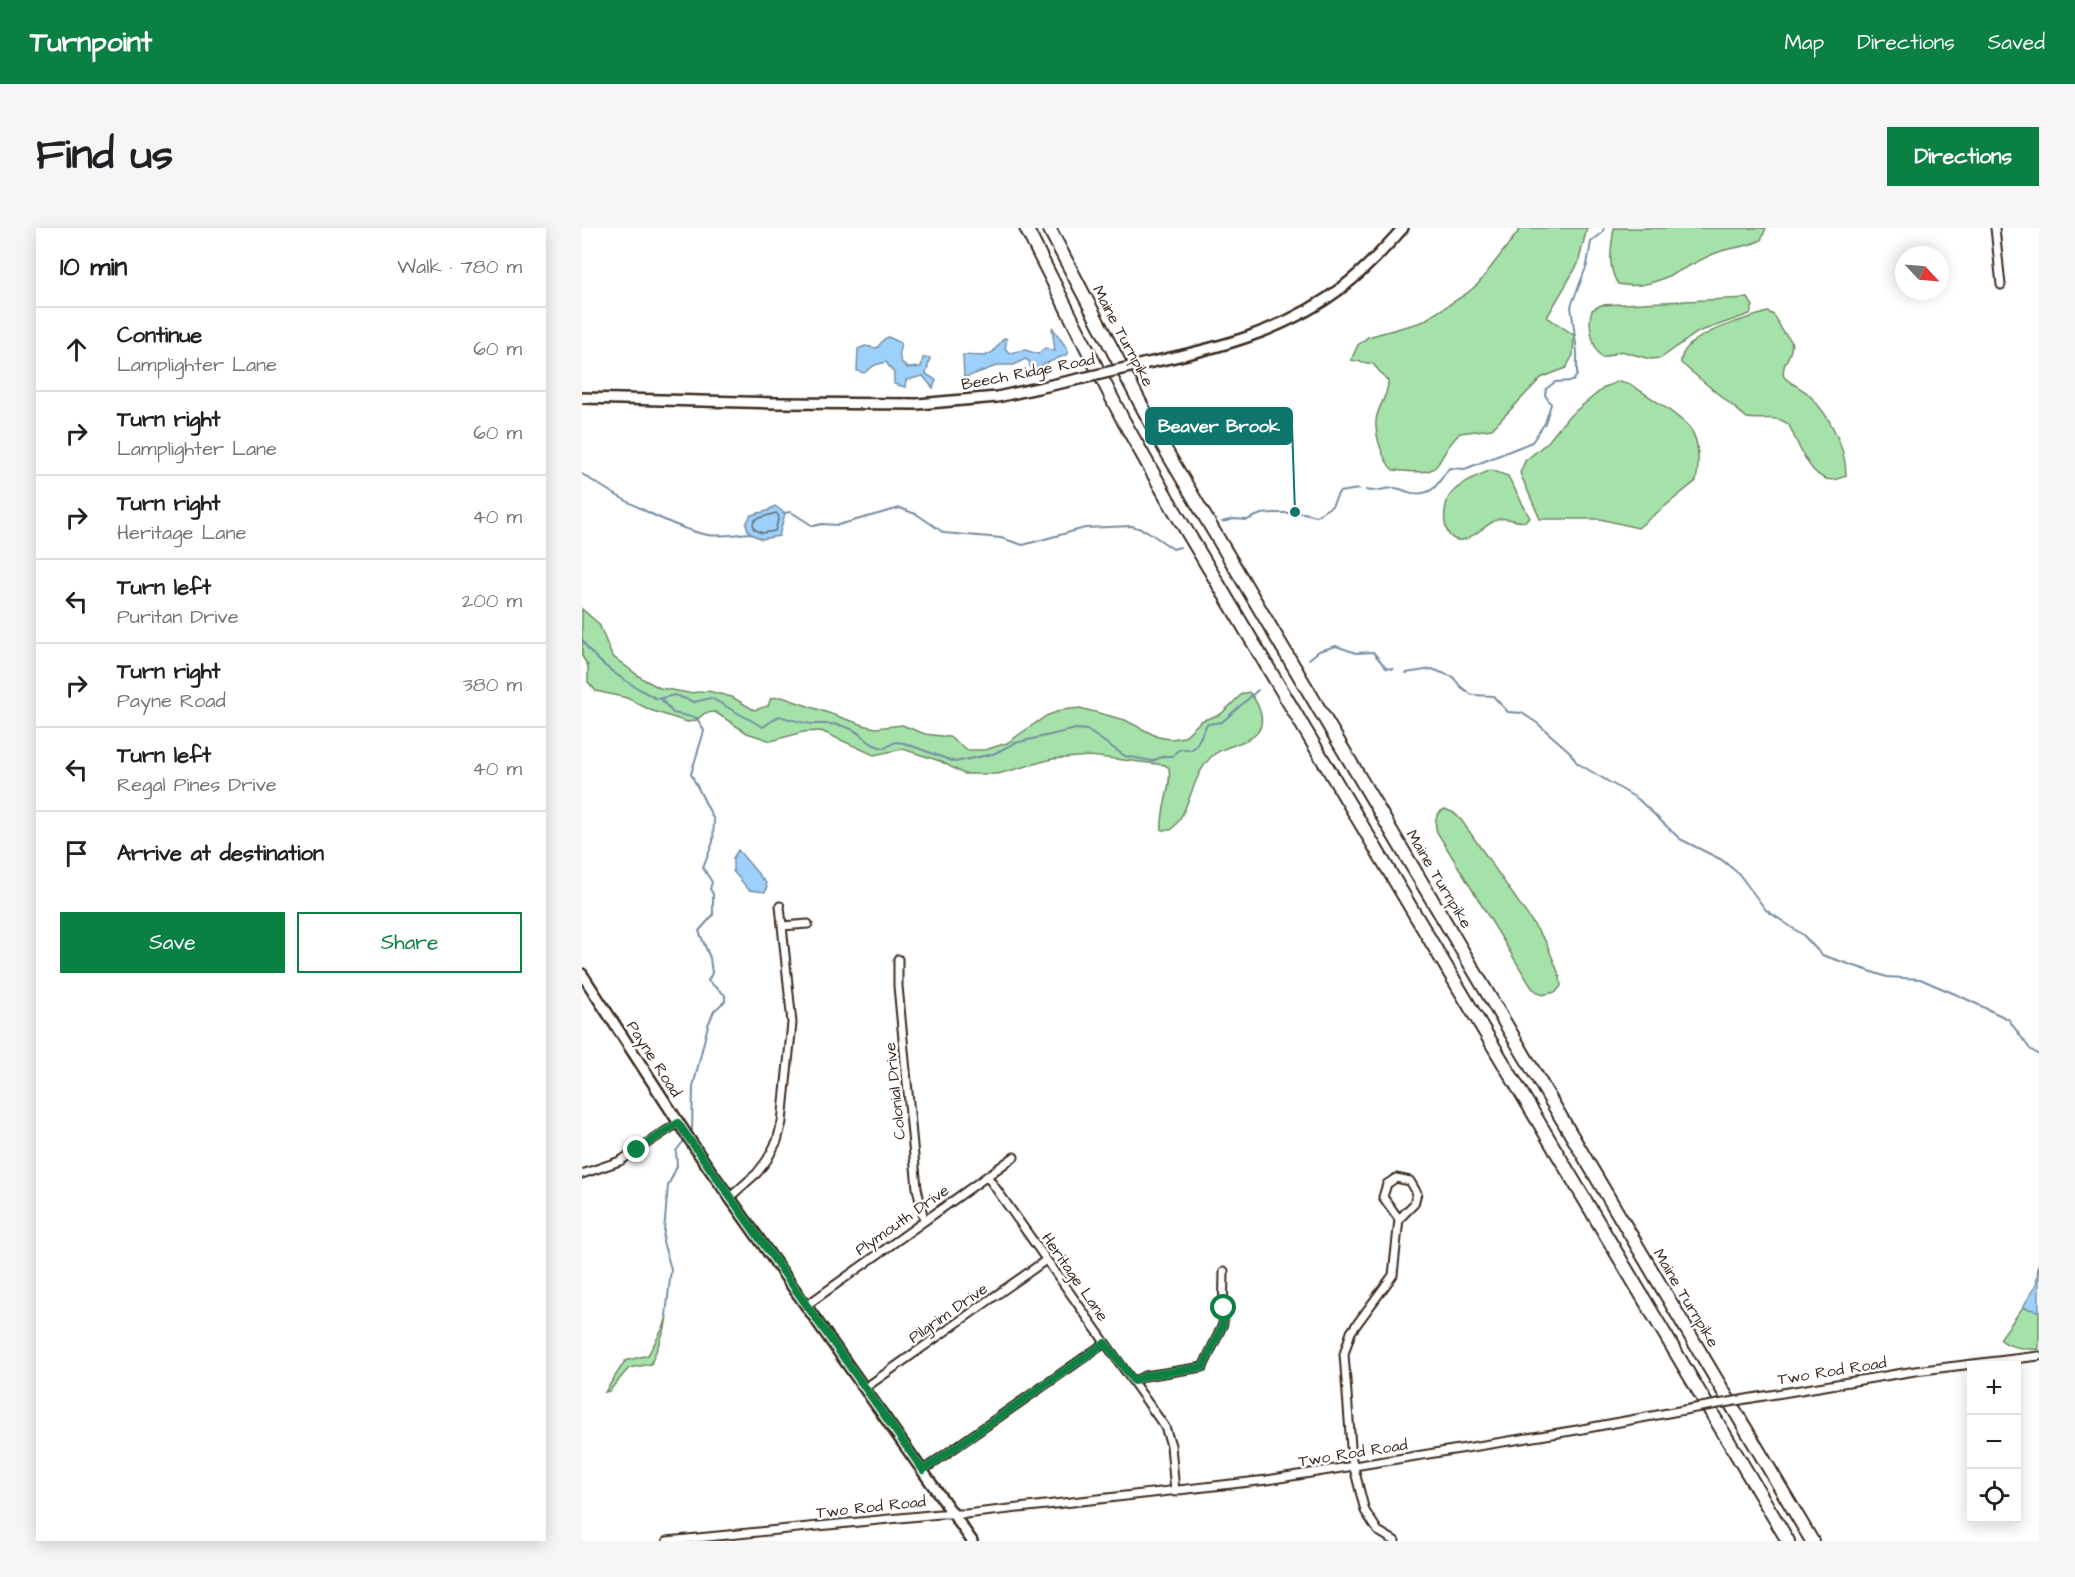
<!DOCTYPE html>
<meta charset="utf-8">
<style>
:root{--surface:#fff;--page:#f6f6f6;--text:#202124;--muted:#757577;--line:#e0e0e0;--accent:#0b8043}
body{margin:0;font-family:"Architects Daughter",sans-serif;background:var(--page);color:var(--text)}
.controls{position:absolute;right:18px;bottom:18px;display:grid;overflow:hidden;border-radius:0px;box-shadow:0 3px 15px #0003}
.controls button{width:54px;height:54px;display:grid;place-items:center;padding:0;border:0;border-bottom:2px solid var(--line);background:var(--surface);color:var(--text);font:30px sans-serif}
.compass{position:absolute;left:1313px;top:18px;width:54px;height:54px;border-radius:50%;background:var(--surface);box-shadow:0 3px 15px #0003;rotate:116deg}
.stop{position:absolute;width:18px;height:18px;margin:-14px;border:4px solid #0b8043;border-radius:50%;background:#fff}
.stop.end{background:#0b8043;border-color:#fff;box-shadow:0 2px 6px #0008}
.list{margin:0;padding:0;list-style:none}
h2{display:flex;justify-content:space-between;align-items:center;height:78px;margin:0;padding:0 24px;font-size:26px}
h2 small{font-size:20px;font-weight:400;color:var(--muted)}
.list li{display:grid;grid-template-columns:39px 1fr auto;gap:18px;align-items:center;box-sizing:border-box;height:84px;padding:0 24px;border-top:2px solid var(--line)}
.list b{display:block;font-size:22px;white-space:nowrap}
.list p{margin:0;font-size:20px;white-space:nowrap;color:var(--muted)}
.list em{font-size:20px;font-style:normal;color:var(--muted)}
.actions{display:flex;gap:12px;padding:18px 24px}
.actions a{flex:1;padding:14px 0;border:2px solid var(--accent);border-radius:0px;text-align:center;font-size:21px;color:var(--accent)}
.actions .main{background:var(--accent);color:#fff}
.icon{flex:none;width:33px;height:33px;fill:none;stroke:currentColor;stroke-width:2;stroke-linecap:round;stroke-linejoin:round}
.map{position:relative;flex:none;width:1457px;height:1313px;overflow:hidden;border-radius:0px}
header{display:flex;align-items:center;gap:36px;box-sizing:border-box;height:84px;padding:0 30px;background:var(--accent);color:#fff}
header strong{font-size:28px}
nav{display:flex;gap:33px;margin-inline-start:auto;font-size:21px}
.intro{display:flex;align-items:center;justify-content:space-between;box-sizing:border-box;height:144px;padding:0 36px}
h1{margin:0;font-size:42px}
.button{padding:15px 27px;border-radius:0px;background:var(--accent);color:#fff;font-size:21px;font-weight:700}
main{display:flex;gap:36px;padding:0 36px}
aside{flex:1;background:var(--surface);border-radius:0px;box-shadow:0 3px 15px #0003}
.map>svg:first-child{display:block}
.green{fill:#a4e2aa;stroke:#708664;stroke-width:1.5}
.water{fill:#9dd1fb;stroke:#768ea3;stroke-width:1.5}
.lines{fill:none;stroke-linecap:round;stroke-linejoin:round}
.shore{stroke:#626d76;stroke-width:1.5}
.stream{stroke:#768ea3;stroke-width:2}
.street-casing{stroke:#3b2a1e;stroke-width:11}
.secondary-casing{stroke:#3b2a1e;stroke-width:14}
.highway-casing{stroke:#3b2a1e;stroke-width:16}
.street{stroke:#fff;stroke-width:7}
.secondary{stroke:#fff;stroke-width:9}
.highway{stroke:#fff;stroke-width:12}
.street-bridge-casing{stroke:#3b2a1e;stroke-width:11;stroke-linecap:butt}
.secondary-bridge-casing{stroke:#3b2a1e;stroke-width:14;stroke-linecap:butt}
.street-bridge{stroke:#fff;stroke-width:7}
.secondary-bridge{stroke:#fff;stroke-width:9}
.route{stroke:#0b8043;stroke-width:8}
.labels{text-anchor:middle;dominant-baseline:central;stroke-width:5;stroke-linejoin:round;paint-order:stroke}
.street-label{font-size:16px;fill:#3b2a1e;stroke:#fff}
.leader{fill:none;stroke:#0f766e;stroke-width:2}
.callout-dot{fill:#0f766e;stroke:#fff;stroke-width:2}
.callout{fill:#0f766e;stroke:#0f766e;stroke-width:2}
.callout-label{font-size:18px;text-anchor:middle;font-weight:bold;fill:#fff}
</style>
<header>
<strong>Turnpoint</strong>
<nav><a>Map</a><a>Directions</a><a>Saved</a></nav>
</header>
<div class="intro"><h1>Find us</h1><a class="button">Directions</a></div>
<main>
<aside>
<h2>10 min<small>Walk · 780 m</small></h2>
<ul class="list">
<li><svg class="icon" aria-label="ahead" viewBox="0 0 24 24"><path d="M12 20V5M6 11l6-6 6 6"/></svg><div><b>Continue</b><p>Lamplighter Lane</p></div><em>60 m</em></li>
<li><svg class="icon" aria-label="right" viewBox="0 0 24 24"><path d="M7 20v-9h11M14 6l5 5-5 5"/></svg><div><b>Turn right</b><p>Lamplighter Lane</p></div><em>60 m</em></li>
<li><svg class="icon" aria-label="right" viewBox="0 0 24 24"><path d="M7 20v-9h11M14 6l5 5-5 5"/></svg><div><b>Turn right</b><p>Heritage Lane</p></div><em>40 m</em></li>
<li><svg class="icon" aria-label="left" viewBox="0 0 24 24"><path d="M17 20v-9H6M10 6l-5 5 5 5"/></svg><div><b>Turn left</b><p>Puritan Drive</p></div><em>200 m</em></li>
<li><svg class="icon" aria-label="right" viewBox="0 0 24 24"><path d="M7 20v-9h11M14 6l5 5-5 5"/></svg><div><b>Turn right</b><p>Payne Road</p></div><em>380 m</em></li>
<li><svg class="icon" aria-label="left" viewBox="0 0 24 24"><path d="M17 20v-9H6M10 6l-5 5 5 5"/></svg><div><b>Turn left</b><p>Regal Pines Drive</p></div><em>40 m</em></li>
<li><svg class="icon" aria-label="arrive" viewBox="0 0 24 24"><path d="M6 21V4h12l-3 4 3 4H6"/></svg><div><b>Arrive at destination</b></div></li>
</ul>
<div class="actions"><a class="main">Save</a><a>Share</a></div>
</aside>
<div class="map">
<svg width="1457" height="1313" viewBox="0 0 1457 1313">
<rect width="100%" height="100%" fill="#fff"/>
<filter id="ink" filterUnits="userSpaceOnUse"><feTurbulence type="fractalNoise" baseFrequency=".0167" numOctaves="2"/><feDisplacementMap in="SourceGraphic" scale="12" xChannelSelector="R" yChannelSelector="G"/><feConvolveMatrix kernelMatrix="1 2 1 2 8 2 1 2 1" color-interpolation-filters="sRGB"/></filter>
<g filter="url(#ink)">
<!-- green -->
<path class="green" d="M 939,0 L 1005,0 L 996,36 L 965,89 L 992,107 L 991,127 L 984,140 L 959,150 L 910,201 L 878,205 C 846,237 869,249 811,242 C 801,233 793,207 794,193 C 795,178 807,168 806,153 L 791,136 L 769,132 L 776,117 L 786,109 L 840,94 L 884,66 L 896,56 Z
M 1032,0 L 1184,0 L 1179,12 C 1165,20 1148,19 1134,25 C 1103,37 1072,64 1036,56 C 1025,40 1029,19 1032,0 Z
M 1166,70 L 1171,78 L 1168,86 L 1116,104 L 1079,130 L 1068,131 L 1039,123 L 1020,130 C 1011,120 1005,96 1010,82 L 1019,77 Z
M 1186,84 C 1196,88 1195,94 1200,102 C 1202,106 1207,109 1209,113 C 1213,125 1198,135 1202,149 C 1209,156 1218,159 1226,166 C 1246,185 1264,218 1264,247 C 1233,267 1217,218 1207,197 C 1194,186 1180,193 1165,190 L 1099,135 C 1097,107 1164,91 1186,84 Z
M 1037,153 L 1048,156 C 1063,166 1101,189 1109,202 C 1118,214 1117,240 1114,253 L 1056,300 L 1018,291 L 958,291 L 938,245 L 943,233 L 966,214 L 985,190 L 1023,159 Z
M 909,242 L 926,248 L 948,290 C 939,299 928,288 917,291 C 904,295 893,310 880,312 C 858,315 860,276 869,266 C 879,254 895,248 909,242 Z
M 0,381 L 17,396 L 30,428 L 61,451 L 78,460 L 107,465 L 126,463 L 150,469 L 172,482 L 186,478 L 189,470 L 200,469 L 284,498 L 294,500 L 320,497 L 343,506 L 367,509 L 386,522 L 403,522 L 425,515 L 464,488 L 480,482 L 498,480 L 543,492 L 576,509 L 589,511 L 602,509 L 619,493 L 639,486 L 660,466 L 667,464 C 675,473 684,490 677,502 C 668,517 641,516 629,529 C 609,549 609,582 589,602 L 580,602 C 578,580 590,562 587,540 L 583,537 L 508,528 L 470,531 L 416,546 L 382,546 L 358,533 L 321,521 L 292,527 L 239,503 L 221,504 L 189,513 L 165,505 L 133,484 L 123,485 L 113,493 L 105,494 L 68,482 L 45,470 L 14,463 L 6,454 L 6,438 L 0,428 Z
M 863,581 L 872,585 L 880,593 L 964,714 L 978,749 L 979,758 L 974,764 L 960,767 L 950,760 L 855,604 C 852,595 853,585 863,581 Z
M 1441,1079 L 1457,1083 L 1457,1121 C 1446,1122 1425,1119 1418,1111 Z
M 85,1088 L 83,1100 L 69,1136 L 47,1140 L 27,1163 L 23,1164 L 43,1133 L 66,1127 L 82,1098 Z"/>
<!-- water -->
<path class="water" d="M 470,99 L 486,122 L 486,126 L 451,141 L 448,139 L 447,133 L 443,131 L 432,137 L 417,137 L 382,150 L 381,127 L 403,128 L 411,124 L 422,110 L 425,111 L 423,120 L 427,125 L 443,122 L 456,126 L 463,120 L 473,123 Z
M 306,109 L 319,115 C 317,124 315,134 326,140 L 339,139 L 341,130 L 348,130 L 344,146 L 354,152 L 351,160 L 341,148 L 324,152 L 323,159 L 312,156 L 312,145 L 304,134 L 293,137 L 282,145 L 275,143 L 276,121 L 283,118 L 295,120 L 302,111 Z
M 193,278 L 203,285 L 197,308 L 179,311 L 167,305 L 164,296 L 169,287 L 185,283 Z
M 156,622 L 184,655 L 185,661 L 183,664 L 167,662 L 151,643 L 151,630 Z
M 1457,1033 L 1457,1083 L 1455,1083 L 1441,1079 L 1454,1057 Z"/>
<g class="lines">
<!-- shore -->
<path class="shore" d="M 194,285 L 197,288 L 193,303 L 180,305 L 172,301 L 171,295 L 174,291 Z"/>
<!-- stream -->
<path class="stream" d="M 0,246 C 32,267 89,300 126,307 C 137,309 156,306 168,305
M 784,262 C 793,265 802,260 812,260 C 819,260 824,264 830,265 C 853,268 856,254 867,240 L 883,241 L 950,214 L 963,195 L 969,176 L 963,167 L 964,161 L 973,154 L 991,153 L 995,147 L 995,124 L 989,78 L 1005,37 L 1009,14 L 1020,5 L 1022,0
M 201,285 L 209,284 L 231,298 L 240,296 L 256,297 L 318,280 L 336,287 L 362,305 L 419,310 L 441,317 L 503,300 L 550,298 L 565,303 L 591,321 L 598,319
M 640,294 L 652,291 L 665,292 L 679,286 L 692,285 L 722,285 L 734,288 L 750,278 L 757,264 L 777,261
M 0,411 C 12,436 51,458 75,471 L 93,467 L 112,474 L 129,470 L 181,499 L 197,488 C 207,491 220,495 230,496 C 242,496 255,495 267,500 C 281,505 287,519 303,520 L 313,514 L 322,515 L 373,534 L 411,526 L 433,515 L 494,501 L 505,502 L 543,528 L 570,533 L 582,528 L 591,528 C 596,520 600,520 609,522 L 614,518 L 625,496 L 640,494 L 676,462
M 727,431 L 737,423 L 754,418 L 774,425 L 791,424 L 804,440 L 811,441
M 824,445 L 850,441 L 871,449 L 879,459 L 890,467 L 911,468 L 926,484 L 940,485 L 955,495 L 987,523 L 995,535 L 1056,571 L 1098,611 L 1140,632 L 1157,646 L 1184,682 L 1221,707 L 1240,727 L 1305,749 L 1338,751 L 1380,769 L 1426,791 L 1448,821 L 1457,827
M 79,471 L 91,485 L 115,490 L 122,503 L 109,546 L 132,592 L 131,614 L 121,640 L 130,654 L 128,661 L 131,666 L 131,687 L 117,703 L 128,730 L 130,745 L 126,753 L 143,767 L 143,773 L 132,783 L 126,797 L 111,859 L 110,903
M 84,1088 L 89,1041 L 81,1014 L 86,958 L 95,938 L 94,923 L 100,915"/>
<defs>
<path id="street" d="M 1413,0 L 1419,57
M 200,698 L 226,696
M 316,731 L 316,758 L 335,960 L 342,992
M 0,946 L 38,933 L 96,895
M 405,948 L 583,1199 L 589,1217 L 593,1264
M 814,950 L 828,953 L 835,965 L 832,976 L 817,991 L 801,969 L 805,956 Z
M 147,970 L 175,945 L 185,932 L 195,913 L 200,894 L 210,795 L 198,678
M 225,1077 L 432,929
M 552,1153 L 563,1148 L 621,1139 L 641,1096 L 642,1043
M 283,1160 L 464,1032
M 1170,1170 L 1333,1143 L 1457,1128
M 341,1242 L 523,1115
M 85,1313 L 358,1286 L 384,1286 L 685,1252 L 995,1202 L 1102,1182
M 813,1313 L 796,1303 L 783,1283 L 770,1232 L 762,1126 L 769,1104 L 811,1047 L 817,991"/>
<path id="secondary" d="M 561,136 C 633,121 703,104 762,58 C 784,41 802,21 821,0
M 0,170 L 196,175 L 336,176 L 415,169 L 497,151
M 0,746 L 119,929 L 390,1313"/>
<path id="highway" d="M 444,0 L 541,192 L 585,270 L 1206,1313
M 467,0 L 577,211 L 1230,1313"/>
</defs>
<!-- street casing -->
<use href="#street" class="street-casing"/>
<!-- secondary casing -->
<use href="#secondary" class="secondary-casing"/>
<!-- highway casing -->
<use href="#highway" class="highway-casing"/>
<!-- street -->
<use href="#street" class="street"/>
<!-- secondary -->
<use href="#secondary" class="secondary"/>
<!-- highway -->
<use href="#highway" class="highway"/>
<defs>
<path id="street-bridge" d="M 1102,1182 L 1170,1170"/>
<path id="secondary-bridge" d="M 497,151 L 561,136"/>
</defs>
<!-- street-bridge casing -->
<use href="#street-bridge" class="street-bridge-casing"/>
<!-- secondary-bridge casing -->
<use href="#secondary-bridge" class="secondary-bridge-casing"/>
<!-- street-bridge -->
<use href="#street-bridge" class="street-bridge"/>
<!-- secondary-bridge -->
<use href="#secondary-bridge" class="secondary-bridge"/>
</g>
</g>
<g class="lines" filter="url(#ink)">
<!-- route -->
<path class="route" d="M 55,922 L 96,895 L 341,1242 L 523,1115 L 552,1153 L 563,1148 L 621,1139 L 641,1096 L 642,1080"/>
</g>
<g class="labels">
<!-- street labels -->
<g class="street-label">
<text transform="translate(541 108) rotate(62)">Maine Turnpike</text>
<text transform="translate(446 144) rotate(-11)">Beech Ridge Road</text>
<text transform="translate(857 651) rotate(59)">Maine Turnpike</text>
<text transform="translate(72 831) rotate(57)">Payne Road</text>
<text transform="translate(313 863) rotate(-96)">Colonial Drive</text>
<text transform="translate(320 992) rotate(-35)">Plymouth Drive</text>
<text transform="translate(493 1049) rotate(55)">Heritage Lane</text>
<text transform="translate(1104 1070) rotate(59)">Maine Turnpike</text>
<text transform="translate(366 1085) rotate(-35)">Pilgrim Drive</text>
<text transform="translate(1250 1143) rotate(-9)">Two Rod Road</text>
<text transform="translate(771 1225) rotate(-9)">Two Rod Road</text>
<text transform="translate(289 1279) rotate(-6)">Two Rod Road</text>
</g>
</g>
<!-- callouts -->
<path class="leader" d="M713 284L710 198"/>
<circle class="callout-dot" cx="713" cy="284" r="6"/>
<rect class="callout" x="564" y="180" width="146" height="36" rx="6"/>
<g class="callout-label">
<text x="637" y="204">Beaver Brook</text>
</g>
</svg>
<div class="controls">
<button>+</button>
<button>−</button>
<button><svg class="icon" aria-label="locate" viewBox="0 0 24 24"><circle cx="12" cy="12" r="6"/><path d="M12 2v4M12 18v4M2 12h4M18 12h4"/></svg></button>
</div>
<svg class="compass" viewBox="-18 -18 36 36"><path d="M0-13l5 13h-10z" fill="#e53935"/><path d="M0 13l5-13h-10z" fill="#757577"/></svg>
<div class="stop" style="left:642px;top:1080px"></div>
<div class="stop end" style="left:55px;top:922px"></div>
</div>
</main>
